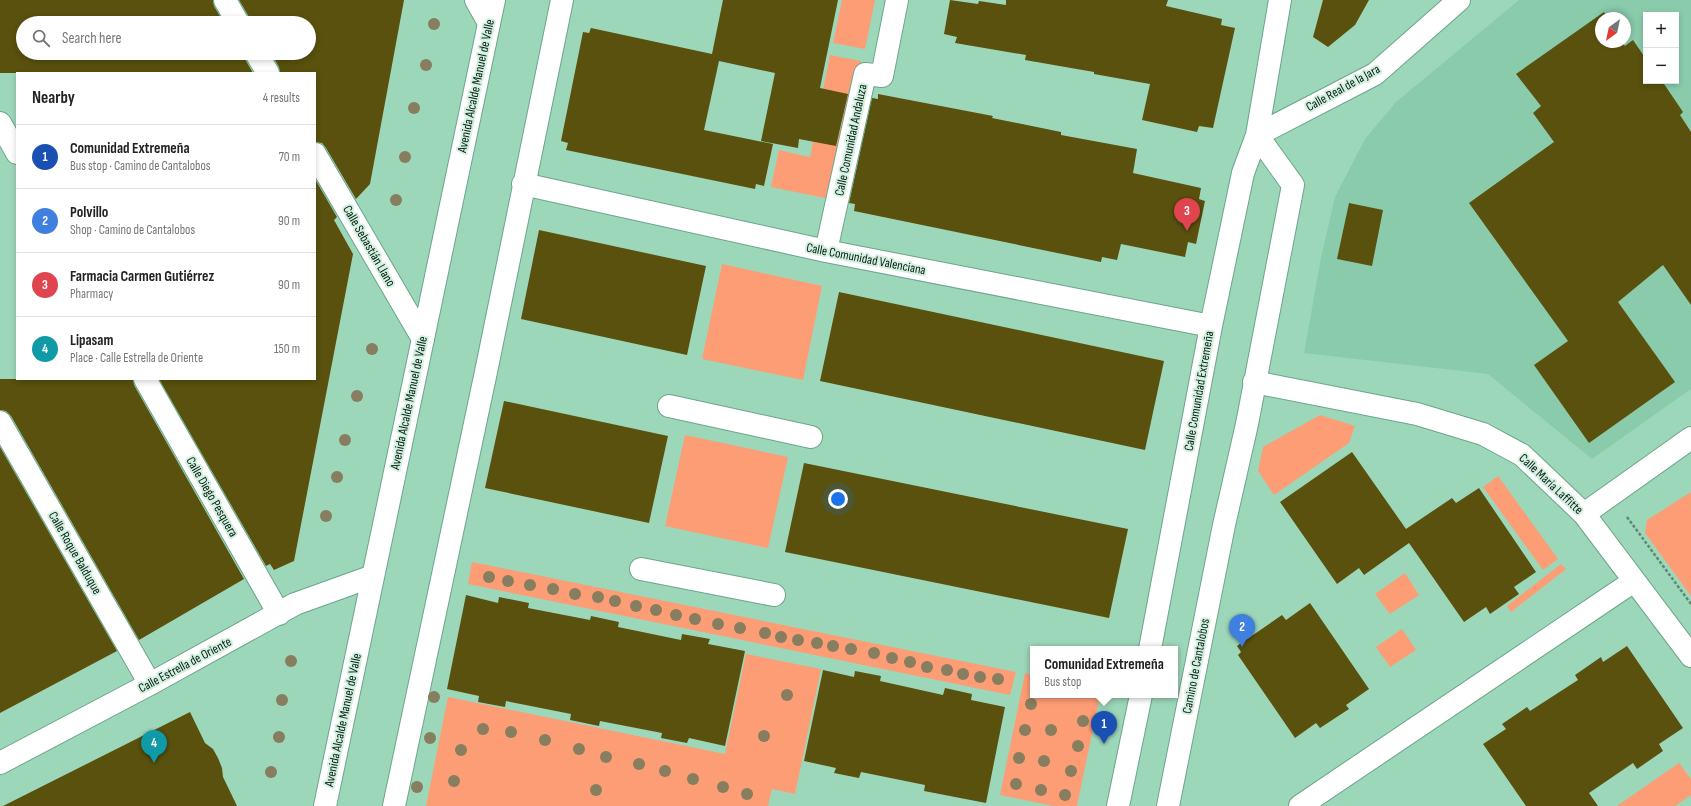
<!DOCTYPE html>
<meta charset="utf-8">
<style>
:root{--surface:#fff;--page:#f6f6f6;--text:#222;--muted:#767676;--line:#e0e0e0;--accent:#ea580c}
body{margin:0;font-family:"Sofia Sans Condensed",sans-serif;background:var(--page);color:var(--text)}
.controls{position:absolute;right:12px;top:12px;display:grid;overflow:hidden;border-radius:0px;box-shadow:0 2px 6px #0003}
.controls button{width:36px;height:36px;display:grid;place-items:center;padding:0;border:0;border-bottom:1px solid var(--line);background:var(--surface);color:var(--text);font:20px sans-serif}
.compass{position:absolute;left:1595px;top:12px;width:36px;height:36px;border-radius:50%;background:var(--surface);box-shadow:0 2px 6px #0003;rotate:213deg}
.you{position:absolute;left:838px;top:499px;width:14px;height:14px;margin:-10px;border:3px solid #fff;border-radius:50%;background:#1a73e8;box-shadow:0 0 0 6px #1a73e833}
.badge{display:grid;place-items:center;width:26px;height:26px;border-radius:50%;background:var(--accent);color:#fff;font-size:13px;font-weight:700}
.pin{position:absolute;translate:-50% -33px;filter:drop-shadow(0 1px 2px #0008)}
.pin::after{content:'';position:absolute;top:21px;width:14px;height:12px;background:inherit;clip-path:polygon(0 0,100% 0,50% 100%)}
.popup{position:absolute;left:1030px;top:646px;width:148px;height:52px;box-sizing:border-box;display:grid;place-content:center;border-radius:0px;background:var(--surface);filter:drop-shadow(0 1px 3px #0005);font-size:13px;white-space:nowrap;color:var(--muted)}
.popup b{font-size:15px;color:var(--text)}
.popup::after{content:'';position:absolute;left:50%;top:100%;margin-left:-8px;border:8px solid transparent;border-top-color:var(--surface)}
.list{margin:0;padding:0;list-style:none}
h2{display:flex;justify-content:space-between;align-items:center;height:52px;margin:0;padding:0 16px;font-size:17px}
h2 small{font-size:13px;font-weight:400;color:var(--muted)}
.list li{display:grid;grid-template-columns:26px 1fr auto;gap:12px;align-items:center;box-sizing:border-box;height:64px;padding:0 16px;border-top:1px solid var(--line)}
.list b{display:block;font-size:15px;white-space:nowrap}
.list p{margin:0;font-size:13px;white-space:nowrap;color:var(--muted)}
.list em{font-size:13px;font-style:normal;color:var(--muted)}
.icon{flex:none;width:22px;height:22px;fill:none;stroke:currentColor;stroke-width:2;stroke-linecap:round;stroke-linejoin:round}
.map{position:relative;flex:none;width:1691px;height:806px;overflow:hidden}
.search{position:absolute;background:var(--surface);box-shadow:0 2px 6px #0003;left:16px;top:16px;width:300px;height:44px;display:flex;align-items:center;gap:10px;box-sizing:border-box;padding:0 14px;border-radius:22px;color:var(--muted);font-size:15px}
.panel{position:absolute;background:var(--surface);box-shadow:0 2px 6px #0003;left:16px;top:72px;width:300px;height:308px;border-radius:0px}
.map>svg:first-child{display:block}
.built{fill:#8acbac;fill-rule:evenodd}
.green{fill:#fd9d75}
.building{fill:#59510d}
.lines{fill:none;stroke-linecap:round;stroke-linejoin:round}
.minor-casing{stroke:#6ca58a;stroke-width:24}
.major-casing{stroke:#6ca58a;stroke-width:24}
.path{stroke:#5d8873;stroke-width:2.5;stroke-dasharray:3 2;stroke-linecap:butt}
.minor{stroke:#fff;stroke-width:22}
.major{stroke:#fff;stroke-width:22}
.tree{fill:#877d5f}
.labels{text-anchor:middle;dominant-baseline:central;stroke-width:4;stroke-linejoin:round;paint-order:stroke}
.street-label{font-size:13px;fill:#071e14;stroke:#d4f0e1}
</style>
<div class="map">
<svg width="1691" height="806" viewBox="0 0 1691 806">
<rect width="100%" height="100%" fill="#9dd7ba"/>
<!-- built -->
<path class="built" d="M 1519,0 L 1691,0 L 1691,389 L 1592,459 L 1488,374 L 1304,353 L 1321,258 L 1335,197 L 1365,139 L 1396,102 ZM 1646,15 L 1676,15 L 1676,81 L 1646,81 ZM 1601,18 L 1625,18 L 1625,42 L 1601,42 Z"/>
<!-- green -->
<path class="green" d="M 842,0 L 875,0 L 865,49 L 833,43 Z
M 830,55 L 861,61 L 850,121 L 818,115 Z
M 817,121 L 849,128 L 835,200 L 771,187 L 779,150 L 810,157 Z
M 722,264 L 822,286 L 803,380 L 702,359 Z
M 1320,415 L 1355,426 L 1349,443 L 1274,495 L 1258,471 L 1263,447 Z
M 685,435 L 788,457 L 768,548 L 665,526 Z
M 1498,476 L 1558,559 L 1543,570 L 1483,487 Z
M 1691,492 L 1691,596 L 1645,533 L 1647,520 Z
M 472,562 L 1016,672 L 1010,695 L 468,584 Z
M 1561,564 L 1566,569 L 1511,612 L 1507,606 Z
M 1405,573 L 1419,595 L 1390,614 L 1375,594 Z
M 1402,629 L 1416,650 L 1390,667 L 1376,647 Z
M 746,654 L 821,669 L 795,794 L 772,789 L 768,806 L 426,806 L 448,697 L 725,754 Z
M 1025,673 L 1033,675 L 1033,695 L 1100,695 L 1077,806 L 1053,806 L 1000,795 Z
M 1679,763 L 1691,779 L 1691,795 L 1675,806 L 1617,806 Z"/>
<!-- building -->
<path class="building" d="M 0,0 L 213,0 L 214,6 L 224,23 L 23,23 L 23,53 L 244,53 L 245,59 L 253,73 L 0,73 Z
M 239,0 L 404,0 L 370,184 L 356,199 L 326,148 L 322,143 L 315,142 L 315,73 L 280,73 L 279,67 L 271,53 L 309,53 L 309,23 L 250,23 L 249,17 Z
M 723,0 L 838,0 L 820,88 L 848,94 L 836,146 L 799,139 L 798,148 L 761,141 L 775,73 L 719,61 L 704,130 L 773,144 L 764,186 L 756,184 L 755,189 L 566,150 L 568,143 L 561,141 L 583,32 L 589,33 L 591,28 L 712,54 Z
M 950,0 L 978,4 L 979,1 L 1006,5 L 1006,0 L 1168,0 L 1166,6 L 1222,19 L 1221,25 L 1235,28 L 1213,128 L 1199,126 L 1197,132 L 1142,120 L 1150,84 L 1094,74 L 1094,72 L 1025,60 L 1026,55 L 955,43 L 957,37 L 944,34 Z
M 1323,0 L 1369,0 L 1355,25 L 1328,47 L 1313,37 Z
M 1604,12 L 1607,18 L 1601,18 L 1601,42 L 1622,42 L 1625,46 L 1633,40 L 1646,59 L 1646,81 L 1662,81 L 1683,112 L 1680,115 L 1691,132 L 1691,305 L 1663,265 L 1618,302 L 1675,382 L 1589,443 L 1534,365 L 1568,341 L 1469,203 L 1554,142 L 1533,113 L 1541,106 L 1516,74 Z
M 878,94 L 993,116 L 992,118 L 1061,132 L 1061,135 L 1137,149 L 1133,173 L 1201,188 L 1199,199 L 1205,201 L 1196,244 L 1188,242 L 1185,257 L 1121,244 L 1117,260 L 1102,257 L 1101,262 L 854,211 L 855,204 L 849,203 L 872,98 L 878,99 Z
M 315,179 L 337,217 L 334,220 L 353,254 L 294,561 L 274,570 L 270,564 L 266,566 L 159,379 L 315,379 Z
M 1349,203 L 1383,210 L 1372,266 L 1337,259 Z
M 539,230 L 706,266 L 687,355 L 521,319 Z
M 839,292 L 1164,361 L 1145,450 L 820,381 Z
M 0,379 L 133,379 L 134,385 L 244,579 L 139,640 L 11,416 L 6,411 L 0,410 Z
M 504,401 L 668,436 L 649,523 L 485,488 Z
M 0,447 L 117,651 L 0,713 Z
M 1352,452 L 1406,529 L 1452,498 L 1456,503 L 1479,488 L 1536,572 L 1514,587 L 1519,594 L 1490,614 L 1486,607 L 1464,622 L 1409,543 L 1364,575 L 1359,568 L 1337,584 L 1280,502 Z
M 804,463 L 1128,529 L 1109,618 L 785,552 Z
M 466,595 L 498,603 L 499,597 L 529,603 L 528,608 L 590,620 L 591,616 L 619,622 L 618,627 L 681,640 L 682,634 L 710,639 L 708,644 L 745,651 L 725,746 L 689,738 L 687,743 L 661,738 L 662,733 L 600,721 L 599,726 L 570,720 L 571,714 L 506,701 L 505,707 L 478,702 L 479,696 L 447,689 Z
M 1310,603 L 1369,689 L 1346,705 L 1349,709 L 1320,728 L 1316,723 L 1295,738 L 1238,655 L 1241,652 L 1237,646 L 1282,615 L 1286,620 Z
M 1627,646 L 1683,728 L 1659,744 L 1663,751 L 1637,769 L 1633,763 L 1589,793 L 1598,806 L 1526,806 L 1483,744 L 1506,729 L 1502,724 L 1527,707 L 1530,711 L 1578,680 L 1575,675 L 1601,657 L 1603,662 Z
M 823,670 L 854,677 L 855,671 L 881,676 L 880,681 L 943,695 L 945,688 L 972,694 L 971,700 L 1005,707 L 986,803 L 924,791 L 925,785 L 861,772 L 859,778 L 834,773 L 836,768 L 804,761 Z
M 190,712 L 205,743 L 213,749 L 218,758 L 222,768 L 223,777 L 237,806 L 3,806 Z"/>
<g class="lines">
<defs>
<path id="minor" d="M 225,0 L 238,23
M 476,0 L 489,23
M 256,53 L 268,73
M 0,123 L 17,153
M 1257,135 L 1375,74 L 1459,0
M 315,154 L 423,339
M 523,184 L 826,251 L 1211,326
M 826,251 L 865,74 L 882,76 L 897,0
M 145,379 L 279,614
M 1254,382 L 1417,414 L 1483,434 L 1522,455 L 1584,514 L 1691,656
M 669,406 L 811,437
M 0,422 L 150,684
M 1584,514 L 1691,438
M 641,569 L 774,595
M 1150,649 L 1211,326 L 1243,173 L 1257,135 L 1280,0
M 0,763 L 150,684 L 295,604 L 373,576
M 394,806 L 487,367 L 562,0
M 1118,806 L 1141,695
M 1168,806 L 1224,525 L 1247,424 L 1293,185 L 1257,135
M 1300,806 L 1634,581"/>
<path id="major" d="M 325,806 L 494,0"/>
</defs>
<!-- minor casing -->
<use href="#minor" class="minor-casing"/>
<!-- major casing -->
<use href="#major" class="major-casing"/>
<!-- path -->
<path class="path" d="M 1627,517 L 1691,604"/>
<!-- minor -->
<use href="#minor" class="minor"/>
<!-- major -->
<use href="#major" class="major"/>
</g>
<!-- trees -->
<g class="tree">
<circle cx="434" cy="24" r="6"/>
<circle cx="426" cy="65" r="6"/>
<circle cx="414" cy="108" r="6"/>
<circle cx="405" cy="157" r="6"/>
<circle cx="396" cy="200" r="6"/>
<circle cx="372" cy="349" r="6"/>
<circle cx="357" cy="396" r="6"/>
<circle cx="345" cy="440" r="6"/>
<circle cx="337" cy="477" r="6"/>
<circle cx="326" cy="516" r="6"/>
<circle cx="489" cy="577" r="6"/>
<circle cx="508" cy="581" r="6"/>
<circle cx="530" cy="585" r="6"/>
<circle cx="553" cy="589" r="6"/>
<circle cx="575" cy="594" r="6"/>
<circle cx="598" cy="597" r="6"/>
<circle cx="615" cy="601" r="6"/>
<circle cx="636" cy="606" r="6"/>
<circle cx="656" cy="610" r="6"/>
<circle cx="676" cy="615" r="6"/>
<circle cx="695" cy="619" r="6"/>
<circle cx="718" cy="624" r="6"/>
<circle cx="740" cy="628" r="6"/>
<circle cx="765" cy="633" r="6"/>
<circle cx="781" cy="637" r="6"/>
<circle cx="798" cy="640" r="6"/>
<circle cx="817" cy="643" r="6"/>
<circle cx="833" cy="646" r="6"/>
<circle cx="851" cy="649" r="6"/>
<circle cx="874" cy="653" r="6"/>
<circle cx="892" cy="658" r="6"/>
<circle cx="291" cy="661" r="6"/>
<circle cx="910" cy="662" r="6"/>
<circle cx="927" cy="667" r="6"/>
<circle cx="947" cy="670" r="6"/>
<circle cx="963" cy="674" r="6"/>
<circle cx="980" cy="677" r="6"/>
<circle cx="998" cy="679" r="6"/>
<circle cx="787" cy="695" r="6"/>
<circle cx="434" cy="697" r="6"/>
<circle cx="282" cy="700" r="6"/>
<circle cx="1031" cy="704" r="6"/>
<circle cx="1083" cy="721" r="6"/>
<circle cx="483" cy="729" r="6"/>
<circle cx="1025" cy="730" r="6"/>
<circle cx="1051" cy="730" r="6"/>
<circle cx="511" cy="732" r="6"/>
<circle cx="764" cy="736" r="6"/>
<circle cx="279" cy="737" r="6"/>
<circle cx="430" cy="738" r="6"/>
<circle cx="545" cy="740" r="6"/>
<circle cx="1078" cy="746" r="6"/>
<circle cx="579" cy="749" r="6"/>
<circle cx="461" cy="750" r="6"/>
<circle cx="606" cy="757" r="6"/>
<circle cx="1019" cy="758" r="6"/>
<circle cx="1044" cy="761" r="6"/>
<circle cx="639" cy="764" r="6"/>
<circle cx="665" cy="771" r="6"/>
<circle cx="1071" cy="771" r="6"/>
<circle cx="271" cy="772" r="6"/>
<circle cx="693" cy="779" r="6"/>
<circle cx="454" cy="781" r="6"/>
<circle cx="1016" cy="784" r="6"/>
<circle cx="417" cy="787" r="6"/>
<circle cx="723" cy="787" r="6"/>
<circle cx="596" cy="790" r="6"/>
<circle cx="1041" cy="790" r="6"/>
<circle cx="747" cy="794" r="6"/>
<circle cx="1065" cy="795" r="6"/>
</g>
<g class="labels">
<!-- street labels -->
<g class="street-label">
<text transform="translate(476 86) rotate(-78)">Avenida Alcalde Manuel de Valle</text>
<text transform="translate(1343 88) rotate(-29)">Calle Real de la Jara</text>
<text transform="translate(851 140) rotate(-78)">Calle Comunidad Andaluza</text>
<text transform="translate(369 246) rotate(60)">Calle Sebastián Llano</text>
<text transform="translate(866 259) rotate(11)">Calle Comunidad Valenciana</text>
<text transform="translate(1199 391) rotate(-80)">Calle Comunidad Extremeña</text>
<text transform="translate(409 403) rotate(-78)">Avenida Alcalde Manuel de Valle</text>
<text transform="translate(1551 484) rotate(43)">Calle María Laffitte</text>
<text transform="translate(212 497) rotate(60)">Calle Diego Pesquera</text>
<text transform="translate(75 553) rotate(60)">Calle Roque Balduque</text>
<text transform="translate(185 665) rotate(-28)">Calle Estrella de Oriente</text>
<text transform="translate(1196 666) rotate(-79)">Camino de Cantalobos</text>
<text transform="translate(343 720) rotate(-78)">Avenida Alcalde Manuel de Valle</text>
</g>
</g>
</svg>
<div class="controls">
<button>+</button>
<button>−</button>
</div>
<svg class="compass" viewBox="-18 -18 36 36"><path d="M0-13l5 13h-10z" fill="#e53935"/><path d="M0 13l5-13h-10z" fill="#767676"/></svg>
<div class="you"></div>
<div class="pin badge" style="left:1104px;top:744px;background:#1a4fb4">1</div>
<div class="popup"><b>Comunidad Extremeña</b>Bus stop</div>
<div class="pin badge" style="left:1242px;top:647px;background:#3f7fe0">2</div>
<div class="pin badge" style="left:1187px;top:231px;background:#e0444e">3</div>
<div class="pin badge" style="left:154px;top:763px;background:#0f9aa8">4</div>
<div class="search"><svg class="icon" aria-label="search" viewBox="0 0 24 24"><circle cx="10" cy="10" r="6"/><path d="M15 15l6 6"/></svg>Search here</div>
<section class="panel">
<h2>Nearby<small>4 results</small></h2>
<ul class="list">
<li><span class="badge" style="background:#1a4fb4">1</span><div><b>Comunidad Extremeña</b><p>Bus stop · Camino de Cantalobos</p></div><em>70 m</em></li>
<li><span class="badge" style="background:#3f7fe0">2</span><div><b>Polvillo</b><p>Shop · Camino de Cantalobos</p></div><em>90 m</em></li>
<li><span class="badge" style="background:#e0444e">3</span><div><b>Farmacia Carmen Gutiérrez</b><p>Pharmacy</p></div><em>90 m</em></li>
<li><span class="badge" style="background:#0f9aa8">4</span><div><b>Lipasam</b><p>Place · Calle Estrella de Oriente</p></div><em>150 m</em></li>
</ul>
</section>
</div>
